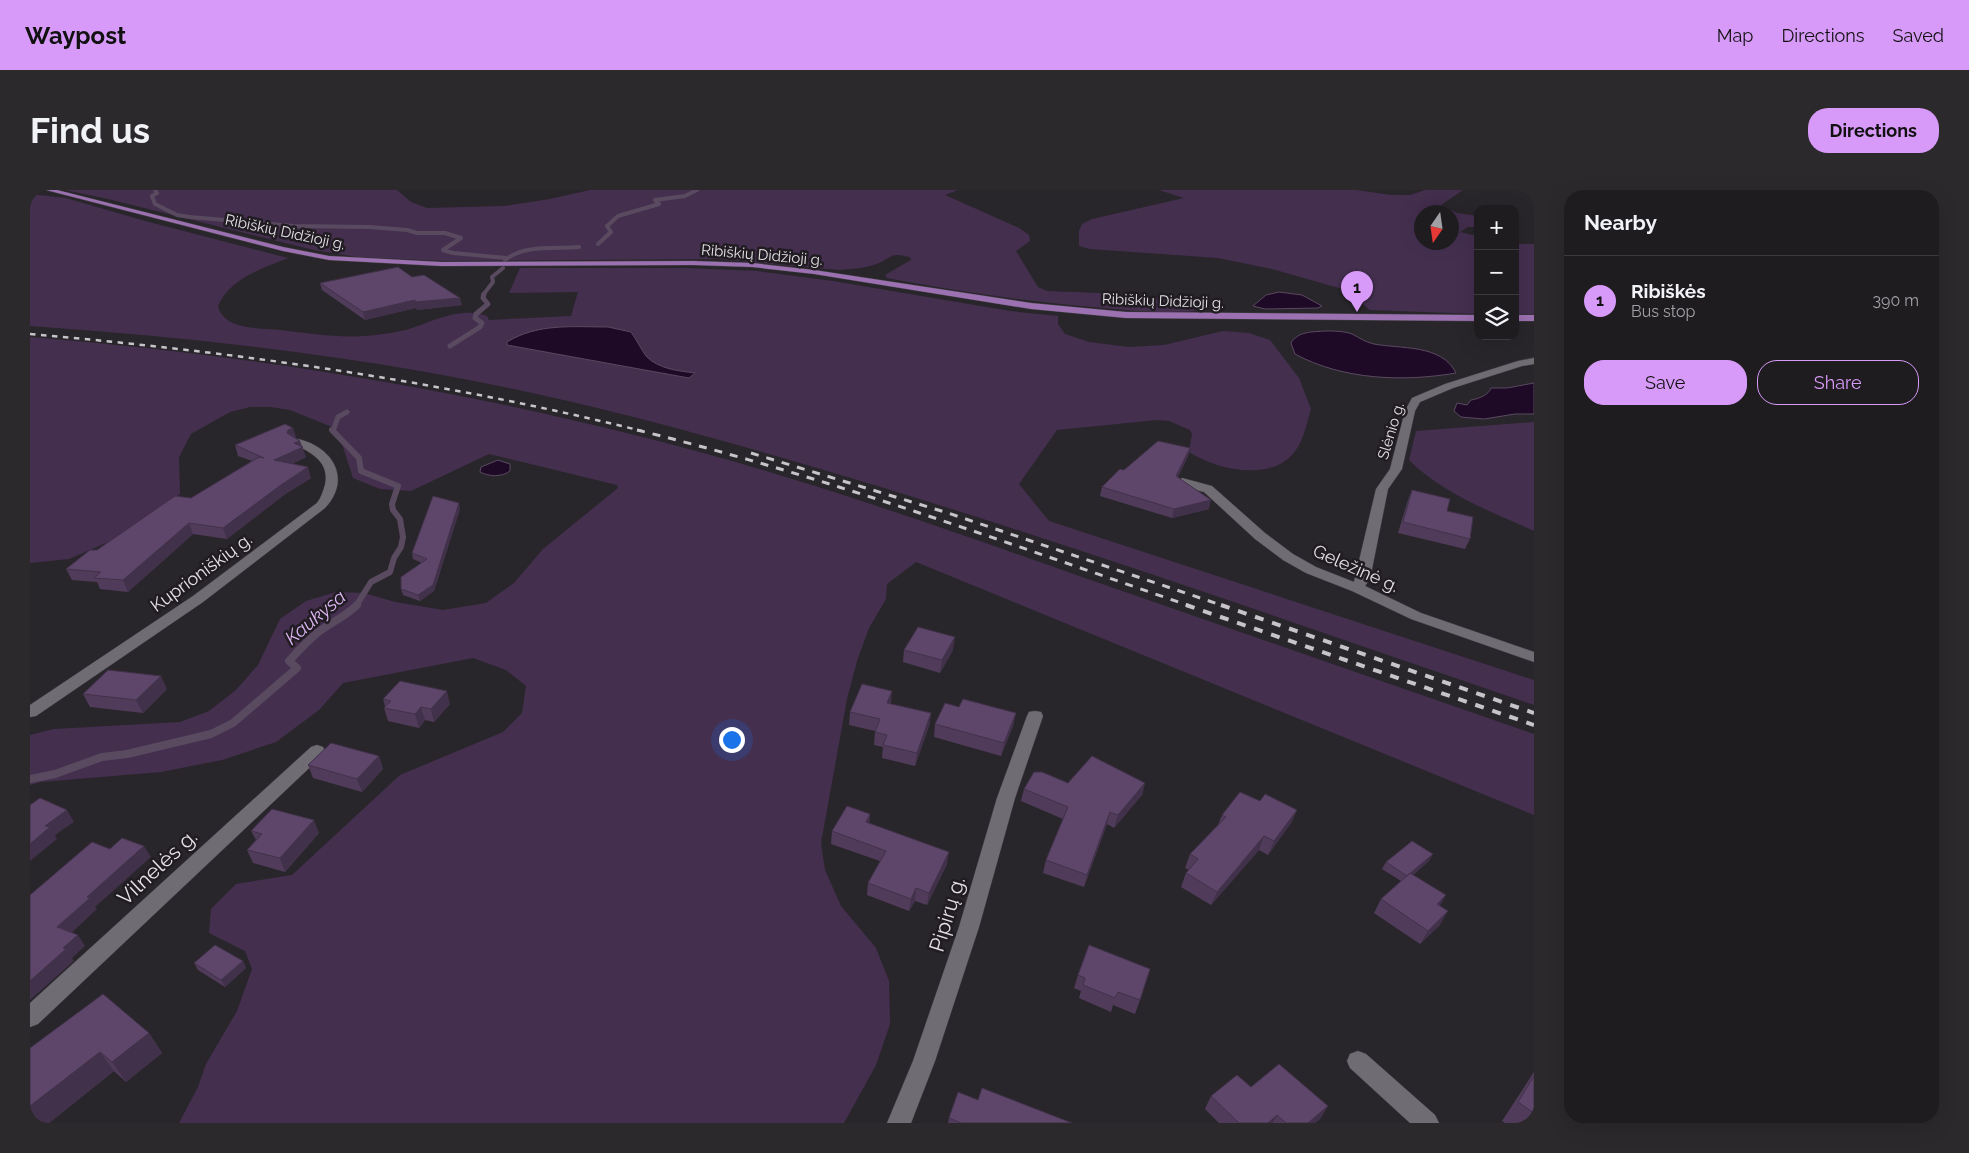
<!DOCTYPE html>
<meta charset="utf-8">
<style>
:root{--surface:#1f1c20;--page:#2c292d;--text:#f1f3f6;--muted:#a1a1a5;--line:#3c3a3e;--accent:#d89af8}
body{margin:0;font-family:Raleway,sans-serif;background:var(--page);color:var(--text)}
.controls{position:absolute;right:15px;top:15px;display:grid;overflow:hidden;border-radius:10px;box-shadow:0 5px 20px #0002}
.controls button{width:45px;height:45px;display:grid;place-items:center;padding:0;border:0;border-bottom:1px solid var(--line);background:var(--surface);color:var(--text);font:25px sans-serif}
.compass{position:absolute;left:1384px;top:15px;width:45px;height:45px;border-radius:50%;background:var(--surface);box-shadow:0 5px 20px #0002;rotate:193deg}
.you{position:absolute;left:701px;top:549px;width:18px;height:18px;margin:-12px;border:4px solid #fff;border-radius:50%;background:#1a73e8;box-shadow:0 0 0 8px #1a73e833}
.badge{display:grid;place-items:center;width:32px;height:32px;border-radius:50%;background:var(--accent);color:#111;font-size:16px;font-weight:700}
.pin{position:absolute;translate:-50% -41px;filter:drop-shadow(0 1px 2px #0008)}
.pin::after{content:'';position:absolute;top:26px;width:18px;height:15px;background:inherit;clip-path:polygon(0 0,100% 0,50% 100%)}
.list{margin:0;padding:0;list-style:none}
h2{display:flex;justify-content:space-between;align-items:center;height:65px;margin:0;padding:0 20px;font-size:21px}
h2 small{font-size:16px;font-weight:400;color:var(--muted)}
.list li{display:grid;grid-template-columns:32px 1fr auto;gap:15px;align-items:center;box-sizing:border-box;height:90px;padding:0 20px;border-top:1px solid var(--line)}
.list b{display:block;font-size:19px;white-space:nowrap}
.list p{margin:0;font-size:16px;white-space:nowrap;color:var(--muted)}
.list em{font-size:16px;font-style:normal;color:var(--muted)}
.actions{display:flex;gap:10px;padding:15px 20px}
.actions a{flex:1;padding:11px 0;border:1px solid var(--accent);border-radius:20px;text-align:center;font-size:18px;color:var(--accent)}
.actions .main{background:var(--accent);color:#111}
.icon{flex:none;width:28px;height:28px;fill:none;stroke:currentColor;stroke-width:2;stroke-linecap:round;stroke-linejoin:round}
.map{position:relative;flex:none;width:1504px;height:933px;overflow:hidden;border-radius:20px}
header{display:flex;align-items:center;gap:30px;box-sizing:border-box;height:70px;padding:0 25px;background:var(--accent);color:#111}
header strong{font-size:24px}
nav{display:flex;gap:28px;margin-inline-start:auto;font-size:18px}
.intro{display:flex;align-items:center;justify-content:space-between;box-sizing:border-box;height:120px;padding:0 30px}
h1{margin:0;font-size:35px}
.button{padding:12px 22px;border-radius:20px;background:var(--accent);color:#111;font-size:18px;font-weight:700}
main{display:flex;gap:30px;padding:0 30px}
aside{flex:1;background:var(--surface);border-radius:20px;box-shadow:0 5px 20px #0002}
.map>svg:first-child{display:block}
.green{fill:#442f4f;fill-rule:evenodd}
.water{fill:#1e0927;stroke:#594a60}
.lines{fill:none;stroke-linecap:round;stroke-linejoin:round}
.stream-far3{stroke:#594a60;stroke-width:4}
.stream-far2{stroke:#594a60;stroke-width:5}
.stream-far1{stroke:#594a60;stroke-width:6}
.stream{stroke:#594a60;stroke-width:8}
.street-casing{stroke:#444146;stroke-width:1}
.primary-casing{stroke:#444146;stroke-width:1}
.street{fill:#706c73;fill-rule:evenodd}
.primary{fill:#9c71b1;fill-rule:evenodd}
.rail-far2{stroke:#c6c4c8;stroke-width:2.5;stroke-dasharray:5.5 5.5;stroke-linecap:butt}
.rail-far1{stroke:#c6c4c8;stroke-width:3;stroke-dasharray:8 8;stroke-linecap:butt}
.rail{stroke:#c6c4c8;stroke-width:4;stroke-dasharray:9 9;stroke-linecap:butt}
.wall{fill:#503c5a}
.shaded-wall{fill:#41314a}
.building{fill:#5d4669;stroke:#41314a}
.labels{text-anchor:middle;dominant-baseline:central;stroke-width:5;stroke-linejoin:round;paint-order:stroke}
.far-street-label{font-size:15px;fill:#e3e1e5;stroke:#201c22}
.street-label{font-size:18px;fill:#e3e1e5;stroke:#201c22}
.water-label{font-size:19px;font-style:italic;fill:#ddb6f3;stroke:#201c22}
.near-street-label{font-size:21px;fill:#e3e1e5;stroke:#201c22}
</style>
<header>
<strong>Waypost</strong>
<nav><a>Map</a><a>Directions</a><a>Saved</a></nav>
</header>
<div class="intro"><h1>Find us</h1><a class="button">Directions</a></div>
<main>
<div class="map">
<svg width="1504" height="933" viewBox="0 0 1504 933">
<rect width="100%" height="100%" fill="#29262b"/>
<!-- green -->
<path class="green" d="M 35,0 L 367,0 L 381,12 L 397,18 L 475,16 L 520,9 L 560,0 L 928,0 L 915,5 L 989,38 L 999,45 L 1000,51 L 986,61 L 1008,97 L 1017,101 C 1049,103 1144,102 1166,121 C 1132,124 1096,120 1062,117 C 993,111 925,101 857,88 L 855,85 L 881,70 L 880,67 C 860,63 865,65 849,73 C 837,78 822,79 809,80 L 688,69 L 413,71 L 327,67 L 284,60 L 78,9 Z
M 1129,0 L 1326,0 L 1361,5 L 1380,5 L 1395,0 L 1433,0 L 1411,15 L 1427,23 L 1448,26 L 1448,37 L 1438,37 L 1430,42 L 1448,46 L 1448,124 L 1340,120 L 1316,100 L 1242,79 L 1188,68 L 1060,59 L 1049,56 L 1049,41 L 1052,34 L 1062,29 L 1154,8 ZM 1392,22 L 1422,22 L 1422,52 L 1392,52 Z
M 0,4 L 36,8 L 115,31 L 258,68 C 231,79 200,88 188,116 C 190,125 197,131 205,134 C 220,139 236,139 251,140 C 282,144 314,149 346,145 C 356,144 366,142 376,140 C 402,132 430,116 457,126 L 459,130 L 541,126 L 548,102 L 479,103 L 490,78 L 656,78 L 727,81 L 803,91 L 980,121 L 1028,126 L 1028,134 L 1035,144 L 1059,152 L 1099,157 L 1134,155 L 1193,141 L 1219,143 L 1240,150 L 1269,188 L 1281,219 C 1277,232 1274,249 1266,260 C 1243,293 1187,280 1159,262 L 1162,244 L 1160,240 L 1139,231 L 1127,230 L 1027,240 L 989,294 L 1019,331 L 1504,490 L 1504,515 C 1287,441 1070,364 851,297 C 702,252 550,209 396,182 C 266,159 132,145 0,136 ZM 578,137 L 601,142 C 606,149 611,159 616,166 C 628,180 649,180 665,184 L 659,188 L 478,155 L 477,153 C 507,133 544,137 578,137 Z
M 1485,54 L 1504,54 L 1504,124 L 1485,124 Z
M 0,147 C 237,166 473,206 702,271 C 820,305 936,346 1052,387 C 1203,439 1353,492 1504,544 L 1504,625 L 886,372 L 857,394 L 856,409 L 839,438 L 827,471 L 817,509 L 791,653 L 795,680 L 811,716 L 846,758 L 859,791 L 860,834 L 846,875 L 814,933 L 149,933 L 168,897 L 176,874 L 207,821 L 222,779 L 215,761 L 179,743 L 181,719 L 206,694 L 262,685 L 370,585 L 473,542 L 492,523 L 496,496 L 476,480 L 443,468 L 313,493 L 289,520 L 246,552 L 192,570 L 131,582 L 11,592 L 0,595 L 0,545 L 24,539 L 150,532 L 179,521 L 206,500 L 228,475 L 250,429 L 276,411 L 306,402 L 334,403 L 365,412 L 413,420 L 456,413 L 484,393 L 513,359 L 588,298 L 587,295 L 459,264 L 381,301 L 350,299 L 323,288 L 311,251 L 302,237 L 260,220 L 241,217 L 220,217 L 200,222 L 161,244 L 149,267 L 150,304 L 106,340 L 39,369 L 0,373 Z
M 1504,232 L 1504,341 C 1460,321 1413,304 1379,270 L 1386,241 Z"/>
<!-- water -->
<path class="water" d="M 1249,102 L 1272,105 L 1292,116 L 1288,118 L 1235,119 L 1223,116 L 1236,105 Z
M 578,137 L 601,142 C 606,149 611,159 616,166 C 628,179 649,181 665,183 L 659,188 L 477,155 L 477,152 C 508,133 543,137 578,137 Z
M 1295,141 C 1304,141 1314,141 1322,144 C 1330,148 1335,152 1344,154 C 1370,159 1412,154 1426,183 C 1373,192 1313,190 1265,164 L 1261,153 C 1268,141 1283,142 1295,141 Z
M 1504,193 L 1504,224 L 1485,224 L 1454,229 L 1431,227 L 1424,221 L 1427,213 L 1437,215 L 1441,210 C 1448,209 1459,205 1461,198 L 1477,198 Z
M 468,270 L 480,274 L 480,281 C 472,287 460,287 450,282 L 451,277 Z"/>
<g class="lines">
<!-- stream-far3 -->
<path class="stream-far3" d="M 125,0 L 127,3 L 122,6 L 125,14 L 147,25 L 160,27 L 263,36 L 339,37 L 377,40 L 387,43 L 415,43 L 431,48 L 413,60 L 423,63 L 476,68
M 568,54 L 581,42 L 577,36 L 588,26 L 629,14 L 625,10 L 655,6 L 667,0
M 475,70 C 495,54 525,59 549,57
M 453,105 L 463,92 L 462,87 L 473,78"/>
<!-- stream-far2 -->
<path class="stream-far2" d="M 420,156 L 450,137 L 452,133 L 445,128 L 446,124 L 458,114 L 453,108 L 454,104
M 303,241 L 308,227 L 317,222"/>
<!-- stream-far1 -->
<path class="stream-far1" d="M 302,240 L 329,268 L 331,281 L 368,296 L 362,314 L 363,320 L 370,329 L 373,347 L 371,357 L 364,368 L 360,382 L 341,392 L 326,416"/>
<!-- stream -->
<path class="stream" d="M 0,589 L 25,584 L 72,567 L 97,564 L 181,544 L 203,533 L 267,478 L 259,471 C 269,460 279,449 291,440 C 304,431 316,426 327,415"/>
<defs>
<path id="street" d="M 1504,168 L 1504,174 L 1492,176 L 1423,198 L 1390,212 L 1385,221 L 1372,279 L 1358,299 L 1340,389 L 1335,396 L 1391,423 L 1504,462 L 1504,472 L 1381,429 L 1322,401 L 1276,383 L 1253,370 L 1225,349 L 1174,302 L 1148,295 L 1146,292 L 1152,288 L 1182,296 L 1235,343 L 1263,364 L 1286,377 L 1324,392 L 1346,299 L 1360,279 L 1375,221 L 1382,208 L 1415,194 L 1488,171 Z
M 268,249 C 303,257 322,289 295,318 L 173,412 L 6,526 L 0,527 L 0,515 L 163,406 L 287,313 C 291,308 293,301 295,295 C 300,272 282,263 264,254 L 262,252 Z
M 1005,521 L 1011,522 L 1013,526 L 985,608 L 949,737 L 905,871 L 881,933 L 857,933 L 883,871 L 929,737 L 967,608 L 997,526 L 999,522 Z
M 287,555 L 293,557 L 295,561 L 293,565 L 8,834 L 0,837 L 0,813 L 281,557 Z
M 1328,861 L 1336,864 L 1405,925 L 1409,933 L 1380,933 L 1320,878 L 1317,871 L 1320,864 Z"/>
<path id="primary" d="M 16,0 L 27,0 L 253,57 L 299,66 L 411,72 L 663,71 L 722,73 L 784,80 L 1001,113 L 1096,122 L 1448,125 L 1448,131 L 1096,128 L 1001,119 L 784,84 L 722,77 L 663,75 L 411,76 L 299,70 L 253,61 Z
M 1485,125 L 1504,125 L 1504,131 L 1485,131 Z"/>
</defs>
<!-- street casing -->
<use href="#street" class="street-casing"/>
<!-- primary casing -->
<use href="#primary" class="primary-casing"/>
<!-- street -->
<use href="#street" class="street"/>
<!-- primary -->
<use href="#primary" class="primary"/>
<!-- rail-far2 -->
<path class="rail-far2" d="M 0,144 C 207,162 411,191 612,241"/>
<!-- rail-far1 -->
<path class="rail-far1" d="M 607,240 C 795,286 977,353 1160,416
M 721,263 L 918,323 L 1194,416"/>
<!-- rail -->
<path class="rail" d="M 1156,415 L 1504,535
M 1191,415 L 1504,523"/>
</g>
<!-- wall -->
<path class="wall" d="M 382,87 L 432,115 L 387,120 L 386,118 L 335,130 L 292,100 L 290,93 Z
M 263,238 L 266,248 L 272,257 L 276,267 L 262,274 L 281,288 L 254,305 L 197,349 L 163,344 L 98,402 L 70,399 L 67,392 L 42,390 L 36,379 L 67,360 L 161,308 L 222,271 L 208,266 L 205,255 Z
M 1160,258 L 1158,266 L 1148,287 L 1179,319 L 1142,328 L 1070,306 L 1072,297 L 1094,280 Z
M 1382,300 L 1417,321 L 1440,349 L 1435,359 L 1368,343 L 1378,310 Z
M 430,319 L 404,401 L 390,411 L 373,405 L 371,399 L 392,373 L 383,369 L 382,363 Z
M 874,460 L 923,460 L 910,483 L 873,472 Z
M 137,499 L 113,523 L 60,517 L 53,504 Z
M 353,509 L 420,514 L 404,532 L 395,530 L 389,538 L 358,531 L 354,518 L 355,516 Z
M 861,514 L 901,523 L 899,536 L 885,576 L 852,568 L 853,557 L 844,555 L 845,541 L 819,535 L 820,522 Z
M 929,517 L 986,523 L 983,536 L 971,566 L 904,547 L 905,534 Z
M 349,566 L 353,579 L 332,602 L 283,588 L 278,575 Z
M 1038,593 L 1115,593 L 1112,605 L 1084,638 L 1077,634 L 1054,697 L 1013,683 L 1016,670 L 1033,629 L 991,611 L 994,599 Z
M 1230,611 L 1267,620 L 1261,633 L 1238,665 L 1229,660 L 1181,715 L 1151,697 L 1156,683 L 1159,680 L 1155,678 L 1160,664 L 1188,635 L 1192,625 Z
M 840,624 L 839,634 L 917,674 L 897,715 L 885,711 L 879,721 L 837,705 L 838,693 L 850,671 L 801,654 L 802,641 Z
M 221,641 L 289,643 L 255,682 L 223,673 L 217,660 L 226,650 Z
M 1399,671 L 1383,685 L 1410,716 L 1410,735 L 1390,754 L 1344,723 L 1351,709 L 1371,691 L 1352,679 L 1356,672 Z
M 213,771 L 216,778 L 195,797 L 168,780 L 164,773 Z
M 1048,785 L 1110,810 L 1105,824 L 1083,815 L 1081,822 L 1049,808 L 1051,801 L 1044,798 Z
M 73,804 L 119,843 L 132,863 L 96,892 L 84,881 L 19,933 L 0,933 Z
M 1504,882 L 1504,933 L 1475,933 L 1472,931 L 1500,888 Z
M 1221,897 L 1298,916 L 1290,929 L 1285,933 L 1189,933 L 1175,919 L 1181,906 Z
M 948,910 L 1042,933 L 918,933 L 919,928 Z"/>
<!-- shaded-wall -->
<path class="shaded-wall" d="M 430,108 L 432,115 L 387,120 L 386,118 L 335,130 L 333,122 L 385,110 Z
M 263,238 L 266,248 L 261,250 L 257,243 L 258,240 Z
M 270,251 L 276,267 L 247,280 L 244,270 L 264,253 Z
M 1160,258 L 1158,266 L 1144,295 L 1146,286 Z
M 278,277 L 281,288 L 254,305 L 197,349 L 193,338 L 251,295 Z
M 1181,310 L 1179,319 L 1142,328 L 1144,319 Z
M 429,313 L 430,319 L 404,401 L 390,411 L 388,405 Z
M 159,333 L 163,344 L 98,402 L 93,390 Z
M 925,447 L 923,460 L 910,483 L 912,470 Z
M 131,486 L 137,499 L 113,523 L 106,510 Z
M 417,501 L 420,514 L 404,532 L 401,519 Z
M 862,501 L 861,514 L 856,526 L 857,513 Z
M 391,517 L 395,530 L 389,538 L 385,524 Z
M 901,523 L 899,536 L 885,576 L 887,563 Z
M 986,523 L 983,536 L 971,566 L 974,553 Z
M 349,566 L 353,579 L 332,602 L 327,589 Z
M 1115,593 L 1112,605 L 1084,638 L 1088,625 Z
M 37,620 L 44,632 L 25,645 L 27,649 L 0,671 L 0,654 L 15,636 Z
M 1267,620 L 1261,633 L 1238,665 L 1244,651 Z
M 1080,622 L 1077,634 L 1054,697 L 1057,685 Z
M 840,624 L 839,637 L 836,632 Z
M 284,630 L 289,643 L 255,682 L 250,668 Z
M 1234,646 L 1229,660 L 1181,715 L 1187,702 Z
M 114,656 L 121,667 L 65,717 L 67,719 L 35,749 L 27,737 L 57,707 Z
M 919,662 L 917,674 L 897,715 L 899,703 Z
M 1403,664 L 1399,671 L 1373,693 L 1377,686 Z
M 886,698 L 885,711 L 879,721 L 881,709 Z
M 1416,705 L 1408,719 L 1407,714 Z
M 1418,721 L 1410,735 L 1390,754 L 1398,741 Z
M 48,745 L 55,756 L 42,768 L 44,771 L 0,810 L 0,791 L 33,758 Z
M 213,771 L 216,778 L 195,797 L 191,790 Z
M 119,843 L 132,863 L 96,892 L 82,872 Z
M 70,862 L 84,881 L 19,933 L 0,933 L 0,916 Z
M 1298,916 L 1290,929 L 1285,933 L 1278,933 Z
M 1247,925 L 1243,933 L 1238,933 Z"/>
<!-- building -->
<path class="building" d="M 368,77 L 382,87 L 394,85 L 430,108 L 385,112 L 385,110 L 333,122 L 290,93 Z
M 255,234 L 263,238 L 258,240 L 257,243 L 270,251 L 264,253 L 273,257 L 244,270 L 278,277 L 251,295 L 193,338 L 159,333 L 93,390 L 64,388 L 71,382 L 36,379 L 60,360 L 67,360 L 145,306 L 161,308 L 229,267 L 234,268 L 205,255 Z
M 1128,251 L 1160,258 L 1146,286 L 1181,310 L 1144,319 L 1072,297 L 1090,279 L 1094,280 Z
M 1382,300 L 1420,309 L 1417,321 L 1443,327 L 1440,349 L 1373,332 Z
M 403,306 L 429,313 L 403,395 L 388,405 L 371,399 L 371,387 L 397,369 L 382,363 Z
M 888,437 L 925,447 L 912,470 L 874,460 Z
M 78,480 L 131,486 L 106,510 L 53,504 Z
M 370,491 L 417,501 L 401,519 L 391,517 L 385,524 L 354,518 L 361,511 L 353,509 Z
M 832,494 L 862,501 L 857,513 L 901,523 L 887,563 L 853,555 L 857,545 L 845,542 L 850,529 L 820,522 Z
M 933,509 L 986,523 L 974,553 L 905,534 L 915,513 L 929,517 Z
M 301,553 L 349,566 L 327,589 L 278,575 Z
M 1062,566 L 1115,593 L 1088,625 L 1080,622 L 1057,685 L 1016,670 L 1038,617 L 994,599 L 1004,582 L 1012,582 L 1038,593 Z
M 1210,602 L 1230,611 L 1235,604 L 1267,620 L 1244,651 L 1234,646 L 1187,702 L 1156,683 L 1168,669 L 1160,664 L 1196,627 L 1192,625 Z
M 10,608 L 37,620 L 15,636 L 20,637 L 0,654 L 0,615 Z
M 817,616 L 840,624 L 836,632 L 919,662 L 899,703 L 886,698 L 881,709 L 838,693 L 856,661 L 802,641 Z
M 242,619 L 284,630 L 250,668 L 217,660 L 232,644 L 221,641 Z
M 92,648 L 114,656 L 57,707 L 60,708 L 27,737 L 48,745 L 33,758 L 36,759 L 0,791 L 0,705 L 62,652 L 80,659 Z
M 1382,651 L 1403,664 L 1377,686 L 1356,672 Z
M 1380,683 L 1416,705 L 1407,714 L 1418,721 L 1398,741 L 1351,709 Z
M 185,755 L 213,771 L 191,790 L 164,773 Z
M 1059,755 L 1120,779 L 1110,810 L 1088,802 L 1085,808 L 1053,795 L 1055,788 L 1048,785 Z
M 73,804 L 119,843 L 82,872 L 70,862 L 0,916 L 0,858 Z
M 1249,874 L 1298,916 L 1278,933 L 1256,933 L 1247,925 L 1238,933 L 1209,933 L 1181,906 L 1207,885 L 1221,897 Z
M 1504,886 L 1504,923 L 1488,912 Z
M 952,898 L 1042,933 L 931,933 L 919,928 L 928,902 L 948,910 Z"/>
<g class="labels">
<!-- far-street labels -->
<g class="far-street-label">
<text transform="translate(255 42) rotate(12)">Ribiškių Didžioji g.</text>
<text transform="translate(732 65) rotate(5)">Ribiškių Didžioji g.</text>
<text transform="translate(1133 111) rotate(2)">Ribiškių Didžioji g.</text>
<text transform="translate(1361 241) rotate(-73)">Slėnio g.</text>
</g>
<!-- street labels -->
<g class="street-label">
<text transform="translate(1326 378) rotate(24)">Geležinė g.</text>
<text transform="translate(171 382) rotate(-36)">Kuprioniškių g.</text>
</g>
<!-- water labels -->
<g class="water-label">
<text transform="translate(285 427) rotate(-40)">Kaukysa</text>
</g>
<!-- near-street labels -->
<g class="near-street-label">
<text transform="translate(127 677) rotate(-43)">Vilnelės g.</text>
<text transform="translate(917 724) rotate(-73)">Pipirų g.</text>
</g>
</g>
</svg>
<div class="controls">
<button>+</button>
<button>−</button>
<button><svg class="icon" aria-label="layers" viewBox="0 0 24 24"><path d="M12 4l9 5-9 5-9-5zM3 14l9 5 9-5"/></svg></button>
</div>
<svg class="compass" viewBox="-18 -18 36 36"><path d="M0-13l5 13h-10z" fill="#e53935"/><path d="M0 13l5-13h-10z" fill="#a1a1a5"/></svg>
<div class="you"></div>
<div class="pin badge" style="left:1327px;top:122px">1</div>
</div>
<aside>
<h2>Nearby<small></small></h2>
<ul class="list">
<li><span class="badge">1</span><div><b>Ribiškės</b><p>Bus stop</p></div><em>390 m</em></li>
</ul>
<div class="actions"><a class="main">Save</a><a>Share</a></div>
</aside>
</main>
